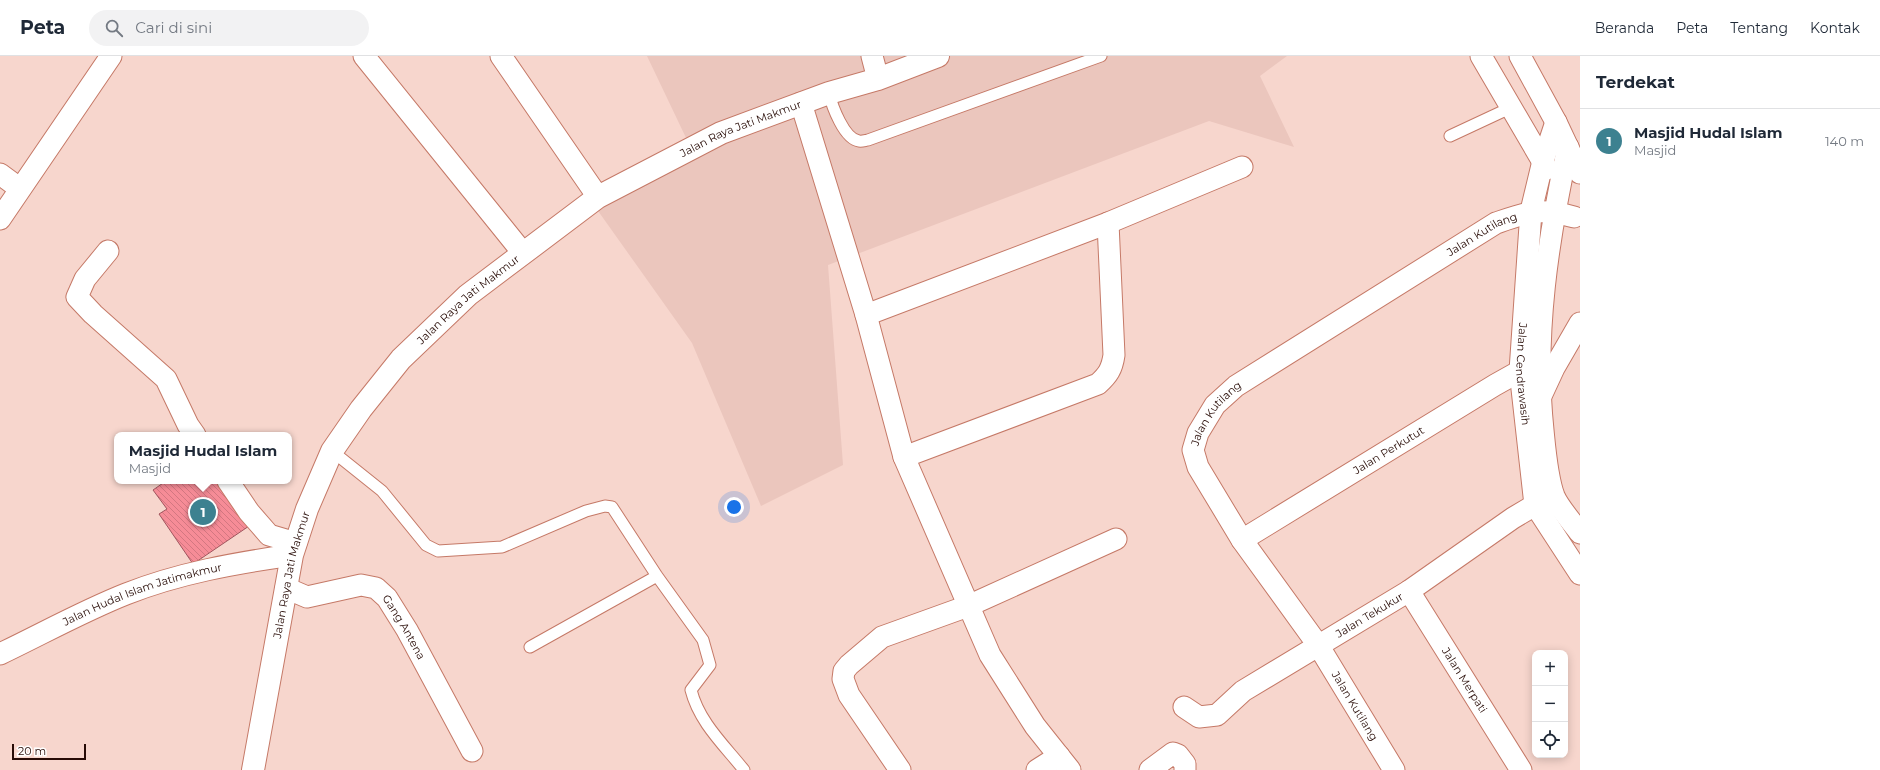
<!DOCTYPE html>
<html lang="id">
<meta charset="utf-8">
<style>
:root{--surface:#fff;--page:#f2f2f3;--text:#1f2937;--muted:#747a83;--line:#e0e1e3;--accent:#3d8190}
body{margin:0;font-family:Montserrat,sans-serif;background:var(--page);color:var(--text)}
.controls{position:absolute;right:12px;bottom:12px;display:grid;overflow:hidden;border-radius:8px;box-shadow:0 2px 10px #0003}
.controls button{width:36px;height:36px;display:grid;place-items:center;padding:0;border:0;border-bottom:1px solid var(--line);background:var(--surface);color:var(--text);font:20px sans-serif}
.scale{position:absolute;left:12px;bottom:10px;width:74px;box-sizing:border-box;padding-left:4px;border:2px solid #270b06;border-top:0;font-size:11px;line-height:14px;white-space:nowrap;color:#270b06;-webkit-text-stroke:3px #fff;paint-order:stroke}
.you{position:absolute;left:734px;top:451px;width:14px;height:14px;margin:-10px;border:3px solid #fff;border-radius:50%;background:#1a73e8;box-shadow:0 0 0 6px #1a73e833}
.badge{display:grid;place-items:center;width:26px;height:26px;border-radius:50%;background:var(--accent);color:#fff;font-size:13px;font-weight:700}
.pin{position:absolute;translate:-50% -50%;border:2px solid #fff;box-shadow:0 1px 4px #0006}
.popup{position:absolute;left:114px;top:376px;width:178px;height:52px;box-sizing:border-box;display:grid;place-content:center;border-radius:8px;background:var(--surface);filter:drop-shadow(0 1px 3px #0005);font-size:13px;white-space:nowrap;color:var(--muted)}
.popup b{font-size:15px;color:var(--text)}
.popup::after{content:'';position:absolute;left:50%;top:100%;margin-left:-8px;border:8px solid transparent;border-top-color:var(--surface)}
.list{margin:0;padding:0;list-style:none}
h2{display:flex;justify-content:space-between;align-items:center;height:52px;margin:0;padding:0 16px;font-size:17px}
h2 small{font-size:13px;font-weight:400;color:var(--muted)}
.list li{display:grid;grid-template-columns:26px 1fr auto;gap:12px;align-items:center;box-sizing:border-box;height:64px;padding:0 16px;border-top:1px solid var(--line)}
.list b{display:block;font-size:15px;white-space:nowrap}
.list p{margin:0;font-size:13px;white-space:nowrap;color:var(--muted)}
.list em{font-size:13px;font-style:normal;color:var(--muted)}
.icon{flex:none;width:22px;height:22px;fill:none;stroke:currentColor;stroke-width:2;stroke-linecap:round;stroke-linejoin:round}
.map{position:relative;flex:none;width:1580px;height:714px;overflow:hidden}
header{display:flex;align-items:center;gap:24px;box-sizing:border-box;height:56px;padding:0 20px;background:var(--surface);border-bottom:1px solid var(--line)}
header strong{font-size:19px}
nav{display:flex;gap:22px;margin-inline-start:auto;font-size:14px}
.search{width:280px;height:36px;background:var(--page);display:flex;align-items:center;gap:10px;box-sizing:border-box;padding:0 14px;border-radius:22px;color:var(--muted);font-size:15px}
main{display:flex}
aside{flex:1;background:var(--surface)}
.map>svg:first-child{display:block}
.built{fill:#ebc6bd}
.building{fill:url(#building-back-hatch);stroke:#a1565e}
.lines{fill:none;stroke-linecap:round;stroke-linejoin:round}
.lane-casing{stroke:#c57967;stroke-width:13}
.street-casing{stroke:#c57967;stroke-width:23}
.primary-casing{stroke:#c57967;stroke-width:24}
.lane{stroke:#fff;stroke-width:11}
.street{stroke:#fff;stroke-width:21}
.primary{stroke:#fff;stroke-width:22}
.labels{text-anchor:middle;dominant-baseline:central;stroke-width:4;stroke-linejoin:round;paint-order:stroke}
.street-label{font-size:11px;fill:#270b06;stroke:#fff}
</style>
<header>
<strong>Peta</strong>
<div class="search"><svg class="icon" aria-label="search" viewBox="0 0 24 24"><circle cx="10" cy="10" r="6"/><path d="M15 15l6 6"/></svg>Cari di sini</div>
<nav><a>Beranda</a><a>Peta</a><a>Tentang</a><a>Kontak</a></nav>
</header>
<main>
<div class="map">
<svg width="1580" height="714" viewBox="0 0 1580 714">
<defs>
<pattern id="building-back-hatch" width="6" height="6" patternUnits="userSpaceOnUse"><rect width="6" height="6" fill="#f68c97"/><path d="M-1 5l2 2M0 0l6 6M5-1l2 2" fill="none" stroke="#d37781"/></pattern>
</defs>
<rect width="100%" height="100%" fill="#f7d6cd"/>
<!-- built -->
<path class="built" d="M 647,0 L 1287,0 L 1260,20 L 1294,91 L 1209,65 L 828,209 L 843,409 L 761,450 L 692,287 L 586,138 L 688,86 Z"/>
<!-- building -->
<path class="building" d="M 166,425 L 222,425 L 252,468 L 193,508 L 159,458 L 167,453 L 153,434 Z"/>
<g class="lines">
<defs>
<path id="lane" d="M 829,37 C 832,50 844,83 859,85 C 861,86 866,84 868,84 L 1101,0
M 1450,80 L 1510,52
M 332,395 L 382,435 L 426,489 L 438,495 L 502,491 L 586,455 L 605,450 L 612,451 L 657,520 L 703,584 L 710,609 L 691,634 C 699,666 724,689 744,714
M 530,591 L 657,520"/>
<g id="street">
<path d="M 364,0 L 523,197"/>
<path d="M 501,0 L 598,141"/>
<path d="M 872,0 L 878,23"/>
<path d="M 1481,0 L 1547,113"/>
<path d="M 1520,0 L 1556,66 L 1580,117"/>
<path d="M 801,47 L 866,259 L 904,401 L 990,599 L 1035,670 L 1070,714"/>
<path id="s1" d="M 1556,66 L 1543,105 L 1531,155 L 1520,315 L 1535,449 L 1580,518"/>
<path d="M 1568,91 C 1548,183 1533,279 1543,374 C 1545,394 1547,421 1554,440 C 1559,452 1573,467 1580,477"/>
<path d="M 0,118 L 19,132"/>
<path d="M 0,163 L 111,0"/>
<path d="M 108,195 L 85,223 L 77,241 L 93,258 L 166,323 L 188,369 L 195,379"/>
<path d="M 866,259 L 1108,167 L 1242,111"/>
<path d="M 1541,340 L 1554,312 L 1580,267"/>
<path d="M 904,401 L 1098,328 C 1108,319 1112,313 1114,299 L 1108,167"/>
<path d="M 228,425 L 249,456 L 269,479 L 296,487"/>
<path id="s2" d="M 1242,484 L 1495,329 L 1520,315 L 1532,314"/>
<path id="s3" d="M 286,532 L 307,541 L 361,529 L 376,532 L 387,542 L 407,574 L 472,695"/>
<path id="s4" d="M 1409,535 L 1521,714"/>
<path id="s5" d="M 0,598 C 42,578 83,555 126,538 C 179,517 236,507 292,499"/>
<path id="s6" d="M 1184,651 L 1199,661 L 1217,659 L 1243,635 L 1409,535 L 1513,462 L 1535,449 L 1554,441"/>
<path d="M 900,714 L 849,639 L 843,623 L 844,615 L 849,609 L 882,581 L 968,550 L 1116,483"/>
<path d="M 1037,714 L 1059,700"/>
<path d="M 1150,714 L 1173,697 L 1178,699 L 1185,708 L 1185,714"/>
<path id="s7" d="M 1394,714 L 1318,589 L 1242,484 L 1198,411 L 1193,394 L 1198,377 L 1215,349 L 1236,330 L 1496,167 C 1528,156 1540,151 1574,161"/>
</g>
<g id="primary">
<path id="s8" d="M 253,714 L 292,499 L 307,453 L 332,395 L 361,353 L 401,303 L 468,239 L 598,141 L 721,77 L 829,37 L 878,23 L 938,0"/>
</g>
</defs>
<!-- lane casing -->
<use href="#lane" class="lane-casing"/>
<!-- street casing -->
<use href="#street" class="street-casing"/>
<!-- primary casing -->
<use href="#primary" class="primary-casing"/>
<!-- lane -->
<use href="#lane" class="lane"/>
<!-- street -->
<use href="#street" class="street"/>
<!-- primary -->
<use href="#primary" class="primary"/>
</g>
<g class="labels">
<!-- street labels -->
<g class="street-label">
<text stroke="none"><textPath href="#s8" startOffset="859">Jalan Raya Jati Makmur</textPath></text>
<text stroke="none"><textPath href="#s7" startOffset="747">Jalan Kutilang</textPath></text>
<text stroke="none"><textPath href="#s8" startOffset="535">Jalan Raya Jati Makmur</textPath></text>
<text stroke="none"><textPath href="#s1" startOffset="256">Jalan Cendrawasih</textPath></text>
<text stroke="none"><textPath href="#s7" startOffset="423">Jalan Kutilang</textPath></text>
<text stroke="none"><textPath href="#s2" startOffset="172">Jalan Perkutut</textPath></text>
<text stroke="none"><textPath href="#s8" startOffset="199">Jalan Raya Jati Makmur</textPath></text>
<text stroke="none"><textPath href="#s5" startOffset="155">Jalan Hudal Islam Jatimakmur</textPath></text>
<text stroke="none"><textPath href="#s6" startOffset="219">Jalan Tekukur</textPath></text>
<text stroke="none"><textPath href="#s3" startOffset="142">Gang Antena</textPath></text>
<text stroke="none"><textPath href="#s4" startOffset="105">Jalan Merpati</textPath></text>
<text transform="translate(1355 650) rotate(59)">Jalan Kutilang</text>
</g>
</g>
</svg>
<div class="controls">
<button>+</button>
<button>−</button>
<button><svg class="icon" aria-label="locate" viewBox="0 0 24 24"><circle cx="12" cy="12" r="6"/><path d="M12 2v4M12 18v4M2 12h4M18 12h4"/></svg></button>
</div>
<div class="scale">20 m</div>
<div class="you"></div>
<div class="pin badge" style="left:203px;top:456px">1</div>
<div class="popup"><b>Masjid Hudal Islam</b>Masjid</div>
</div>
<aside>
<h2>Terdekat<small></small></h2>
<ul class="list">
<li><span class="badge">1</span><div><b>Masjid Hudal Islam</b><p>Masjid</p></div><em>140 m</em></li>
</ul>
</aside>
</main>
